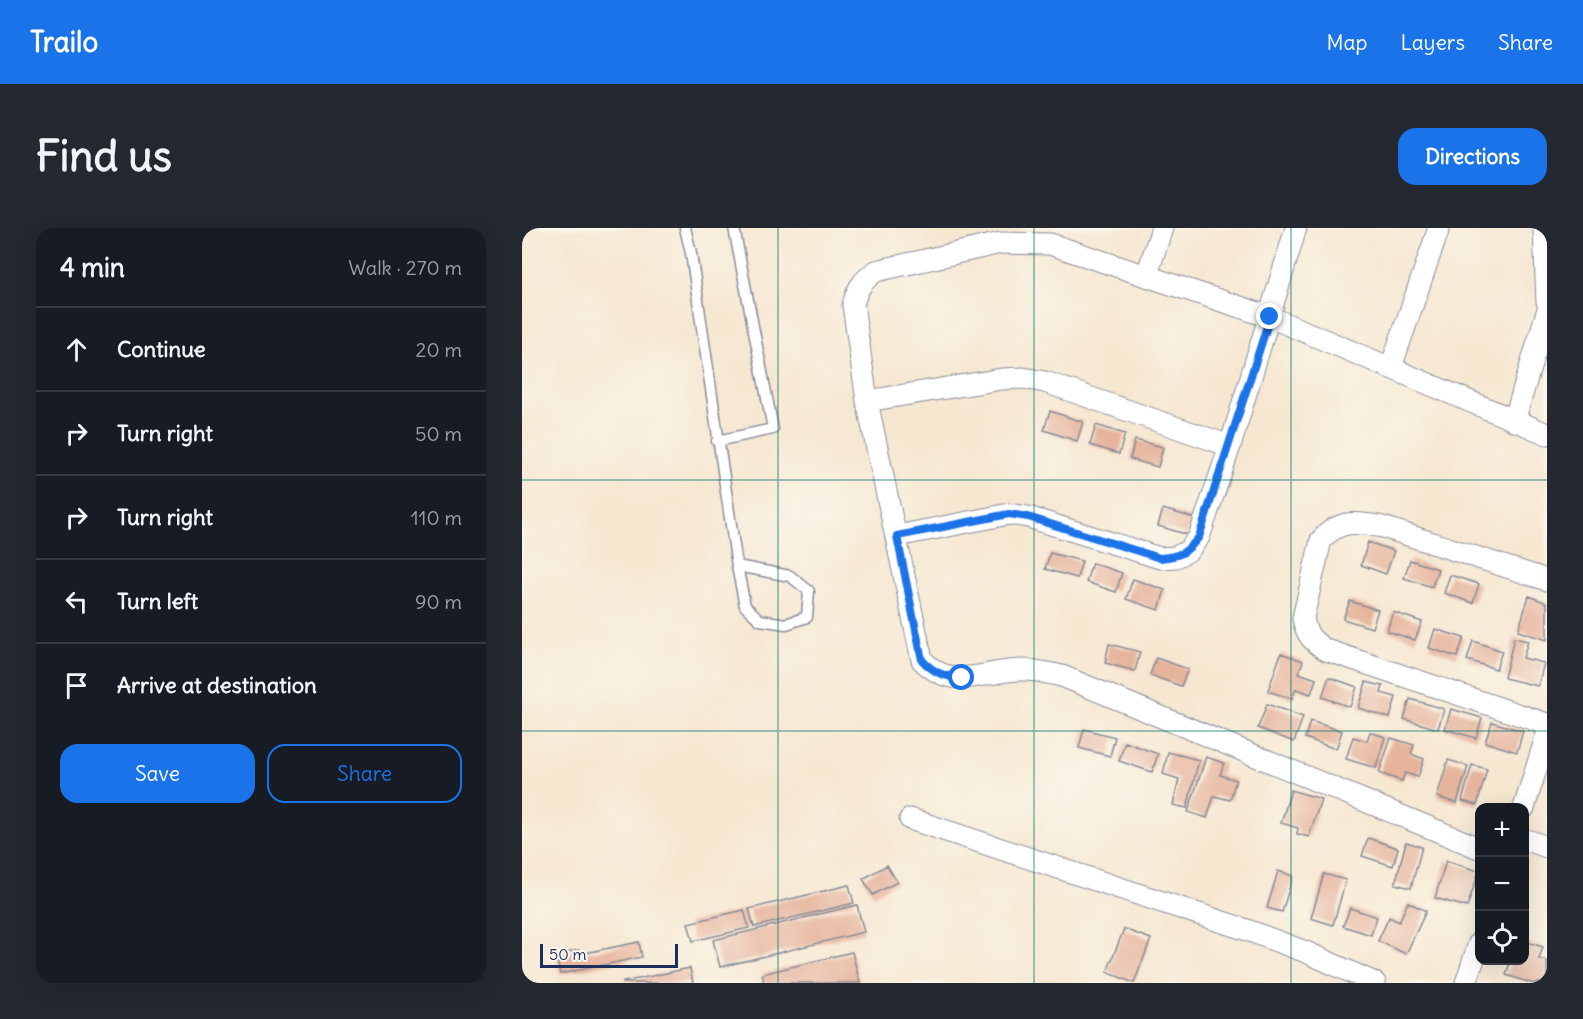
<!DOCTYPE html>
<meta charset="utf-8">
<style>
:root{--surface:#171b24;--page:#242831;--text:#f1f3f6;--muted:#9ea1a6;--line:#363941;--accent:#1a73e8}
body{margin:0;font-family:Delius,sans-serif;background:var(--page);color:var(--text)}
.controls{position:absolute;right:18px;bottom:18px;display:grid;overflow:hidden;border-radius:12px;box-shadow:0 6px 24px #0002}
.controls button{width:54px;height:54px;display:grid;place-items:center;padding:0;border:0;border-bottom:2px solid var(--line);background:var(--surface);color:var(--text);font:30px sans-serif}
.scale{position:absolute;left:18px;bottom:15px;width:138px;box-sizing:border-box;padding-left:6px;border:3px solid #1b2f5e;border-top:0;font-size:16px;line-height:21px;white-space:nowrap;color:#1b2f5e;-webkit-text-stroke:4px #fbf7ec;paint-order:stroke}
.stop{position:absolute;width:18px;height:18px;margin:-14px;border:4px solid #1a73e8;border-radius:50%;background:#fff}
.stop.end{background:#1a73e8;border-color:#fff;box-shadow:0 2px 6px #0008}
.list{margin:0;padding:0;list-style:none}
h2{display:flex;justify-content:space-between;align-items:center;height:78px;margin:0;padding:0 24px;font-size:26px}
h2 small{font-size:20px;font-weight:400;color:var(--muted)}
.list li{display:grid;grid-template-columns:39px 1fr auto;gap:18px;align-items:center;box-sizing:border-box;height:84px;padding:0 24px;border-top:2px solid var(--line)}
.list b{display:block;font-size:22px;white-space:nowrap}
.list em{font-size:20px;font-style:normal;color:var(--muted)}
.actions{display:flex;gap:12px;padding:18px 24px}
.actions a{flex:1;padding:14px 0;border:2px solid var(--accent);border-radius:18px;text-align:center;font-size:21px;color:var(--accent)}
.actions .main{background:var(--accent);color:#fff}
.icon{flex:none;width:33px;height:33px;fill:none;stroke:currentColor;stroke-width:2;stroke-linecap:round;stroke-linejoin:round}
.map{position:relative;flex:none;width:1025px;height:755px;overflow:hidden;border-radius:18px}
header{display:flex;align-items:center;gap:36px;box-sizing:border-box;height:84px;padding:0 30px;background:var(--accent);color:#fff}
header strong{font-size:28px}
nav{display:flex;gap:33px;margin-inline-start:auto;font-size:21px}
.intro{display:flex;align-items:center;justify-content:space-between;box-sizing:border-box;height:144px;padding:0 36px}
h1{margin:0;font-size:42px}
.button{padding:15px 27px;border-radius:18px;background:var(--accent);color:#fff;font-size:21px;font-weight:700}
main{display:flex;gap:36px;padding:0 36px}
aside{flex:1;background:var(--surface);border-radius:18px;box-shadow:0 6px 24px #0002}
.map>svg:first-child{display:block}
.building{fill:#e6b39b}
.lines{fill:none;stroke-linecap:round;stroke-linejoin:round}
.service-casing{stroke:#888b98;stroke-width:13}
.minor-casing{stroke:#888b98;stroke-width:23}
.service{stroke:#fff;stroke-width:10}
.minor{stroke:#fff;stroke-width:21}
.route{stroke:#1a73e8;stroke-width:8}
.grid{fill:none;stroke:#0f766e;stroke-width:1.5;stroke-opacity:0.55}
</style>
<header>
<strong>Trailo</strong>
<nav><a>Map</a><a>Layers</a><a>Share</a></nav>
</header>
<div class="intro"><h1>Find us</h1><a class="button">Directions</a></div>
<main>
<aside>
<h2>4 min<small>Walk · 270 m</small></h2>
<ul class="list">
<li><svg class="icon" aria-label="ahead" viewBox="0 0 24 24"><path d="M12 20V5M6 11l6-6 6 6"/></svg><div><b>Continue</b></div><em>20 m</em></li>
<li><svg class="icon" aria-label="right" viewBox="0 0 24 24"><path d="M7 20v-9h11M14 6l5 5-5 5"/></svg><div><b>Turn right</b></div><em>50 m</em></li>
<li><svg class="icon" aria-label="right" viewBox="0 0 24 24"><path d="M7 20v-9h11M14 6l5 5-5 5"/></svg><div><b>Turn right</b></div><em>110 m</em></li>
<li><svg class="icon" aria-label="left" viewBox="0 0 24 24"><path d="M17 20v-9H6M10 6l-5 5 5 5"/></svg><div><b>Turn left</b></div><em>90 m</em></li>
<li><svg class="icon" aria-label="arrive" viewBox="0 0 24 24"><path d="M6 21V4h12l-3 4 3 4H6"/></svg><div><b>Arrive at destination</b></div></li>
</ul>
<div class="actions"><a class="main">Save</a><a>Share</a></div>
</aside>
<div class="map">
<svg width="1025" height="755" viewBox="0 0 1025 755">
<rect width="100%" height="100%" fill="#fbf7ec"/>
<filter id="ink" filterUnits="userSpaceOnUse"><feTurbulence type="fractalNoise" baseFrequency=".0167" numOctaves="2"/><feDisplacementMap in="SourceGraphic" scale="12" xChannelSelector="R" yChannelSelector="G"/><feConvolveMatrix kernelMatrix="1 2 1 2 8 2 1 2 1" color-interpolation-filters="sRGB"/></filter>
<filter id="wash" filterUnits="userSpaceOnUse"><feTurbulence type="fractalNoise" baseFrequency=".008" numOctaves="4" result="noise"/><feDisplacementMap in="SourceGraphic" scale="24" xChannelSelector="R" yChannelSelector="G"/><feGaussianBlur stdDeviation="1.35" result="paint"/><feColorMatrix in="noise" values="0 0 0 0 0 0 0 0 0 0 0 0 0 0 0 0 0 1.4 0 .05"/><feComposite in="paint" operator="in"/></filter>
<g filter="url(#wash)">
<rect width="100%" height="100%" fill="#f6e7d1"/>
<g id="blocks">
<!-- building -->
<path class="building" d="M 528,183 L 561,194 L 555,213 L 522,202 Z
M 574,197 L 603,206 L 597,226 L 568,217 Z
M 613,212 L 641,219 L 636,239 L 608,231 Z
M 641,281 L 672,290 L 667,307 L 636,298 Z
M 846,314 L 872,323 L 864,346 L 839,337 Z
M 528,325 L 560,333 L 555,350 L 523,341 Z
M 888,332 L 916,341 L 910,359 L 882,350 Z
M 570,335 L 600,345 L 594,364 L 564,354 Z
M 928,347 L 957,356 L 951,375 L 922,365 Z
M 611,351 L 643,362 L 637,382 L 604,371 Z
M 1007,368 L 1025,375 L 1025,412 L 996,403 Z
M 828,373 L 856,382 L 850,400 L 821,391 Z
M 871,384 L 900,394 L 893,412 L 865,403 Z
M 913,401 L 942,410 L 935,429 L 907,420 Z
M 992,410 L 1006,413 L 1001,430 L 1022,435 L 1016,458 L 982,450 Z
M 951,413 L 980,423 L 974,441 L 945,432 Z
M 587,416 L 618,424 L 613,443 L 583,435 Z
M 759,425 L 781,433 L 777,445 L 794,451 L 789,466 L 774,461 L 770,471 L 746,463 Z
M 634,430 L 666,441 L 659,458 L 628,447 Z
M 807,449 L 835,459 L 828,479 L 800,469 Z
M 844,454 L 861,458 L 859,465 L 874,469 L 868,490 L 836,480 Z
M 888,471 L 922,481 L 916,501 L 882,491 Z
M 745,476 L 781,489 L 772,514 L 736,500 Z
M 929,481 L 960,490 L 954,510 L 923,501 Z
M 788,493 L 820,503 L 814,521 L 783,510 Z
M 970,494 L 1001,503 L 995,524 L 963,514 Z
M 562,501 L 593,509 L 588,528 L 557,520 Z
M 848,504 L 863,509 L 854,540 L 824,531 L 831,509 L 845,513 Z
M 869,510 L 892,517 L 889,526 L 902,531 L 896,549 L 883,545 L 880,553 L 857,545 Z
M 603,514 L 636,526 L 630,544 L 597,533 Z
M 646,524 L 677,532 L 665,580 L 651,577 L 657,551 L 641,546 Z
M 684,529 L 702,535 L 698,547 L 714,552 L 708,572 L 692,568 L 685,590 L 666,584 Z
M 926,532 L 946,538 L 935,575 L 915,569 Z
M 950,537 L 965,541 L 955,577 L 940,573 Z
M 769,562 L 799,571 L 787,609 L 775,606 L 776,600 L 759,595 Z
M 846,610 L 876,620 L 871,638 L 840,628 Z
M 884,614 L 900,619 L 889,660 L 873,656 Z
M 924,633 L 957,643 L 945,679 L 913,670 Z
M 365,637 L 375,654 L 351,667 L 341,651 Z
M 756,643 L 771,648 L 760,684 L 745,680 Z
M 802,646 L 824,652 L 811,697 L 789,690 Z
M 327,657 L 332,675 L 232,699 L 227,681 Z
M 886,674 L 904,683 L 884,726 L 856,713 L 867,689 L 877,694 Z
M 335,677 L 342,704 L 198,739 L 191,712 Z
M 828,680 L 855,689 L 849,707 L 821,698 Z
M 222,682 L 227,700 L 171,713 L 166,695 Z
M 602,701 L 629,711 L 612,755 L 585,744 Z
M 1002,713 L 1021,719 L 1017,731 L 1025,733 L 1025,755 L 1009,755 L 984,747 L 989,732 L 1002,732 Z
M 117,714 L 120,729 L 38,746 L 34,727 L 57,722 L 58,726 Z
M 330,724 L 338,755 L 242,755 L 240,746 Z
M 168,740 L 171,755 L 101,755 L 101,754 Z"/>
</g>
</g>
<g filter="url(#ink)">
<use href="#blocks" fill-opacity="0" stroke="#888b98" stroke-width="1.5"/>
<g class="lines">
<defs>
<path id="service" d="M 163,0 L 169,25 L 215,338 L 223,378 L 238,392 L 264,396 L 285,389 L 287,363 L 268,348 L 215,338
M 195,213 L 251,201 L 212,0"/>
<path id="minor" d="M 1022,0 L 1025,74
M 625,47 L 640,0
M 869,139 L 917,0
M 345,173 L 480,151 L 501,150 L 523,154 L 708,218
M 992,193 L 1025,84
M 375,308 L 487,286 L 506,289 L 638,330 L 654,329 L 666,323 L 677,309 L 708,218 L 774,0
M 1025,352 L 861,299 C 836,294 817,291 799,312 L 781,390 C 784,407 790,413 804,422 L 1025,496
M 1002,580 L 1025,506
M 388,591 L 725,702 L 784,724 L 853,755
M 1002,611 L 1025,619
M 957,620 L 540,448 C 526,445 512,441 498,442 C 460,443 431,464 400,432 L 345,173 L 331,77 C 335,61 340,53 354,43 L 479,15 L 528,16 L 748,89 L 1025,206
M 944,755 L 957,715"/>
</defs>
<!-- service casing -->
<use href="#service" class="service-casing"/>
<!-- minor casing -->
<use href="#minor" class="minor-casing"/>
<!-- service -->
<use href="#service" class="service"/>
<!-- minor -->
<use href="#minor" class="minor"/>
</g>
</g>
<g class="lines" filter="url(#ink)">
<!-- route -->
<path class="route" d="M 440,450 C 423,449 412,445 400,432 L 375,308 L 487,286 L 506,289 L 638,330 C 659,328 664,325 677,309 L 748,89"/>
</g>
<!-- grid -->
<path class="grid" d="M 256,0 L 256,755M 512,0 L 512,755M 769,0 L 769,755M 0,252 L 1025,252M 0,503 L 1025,503"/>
</svg>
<div class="controls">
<button>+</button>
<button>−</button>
<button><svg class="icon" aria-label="locate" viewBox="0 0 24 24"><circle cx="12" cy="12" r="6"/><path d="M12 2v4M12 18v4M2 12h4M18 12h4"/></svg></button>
</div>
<div class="scale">50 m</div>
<div class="stop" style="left:440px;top:450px"></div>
<div class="stop end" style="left:748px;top:89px"></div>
</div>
</main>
